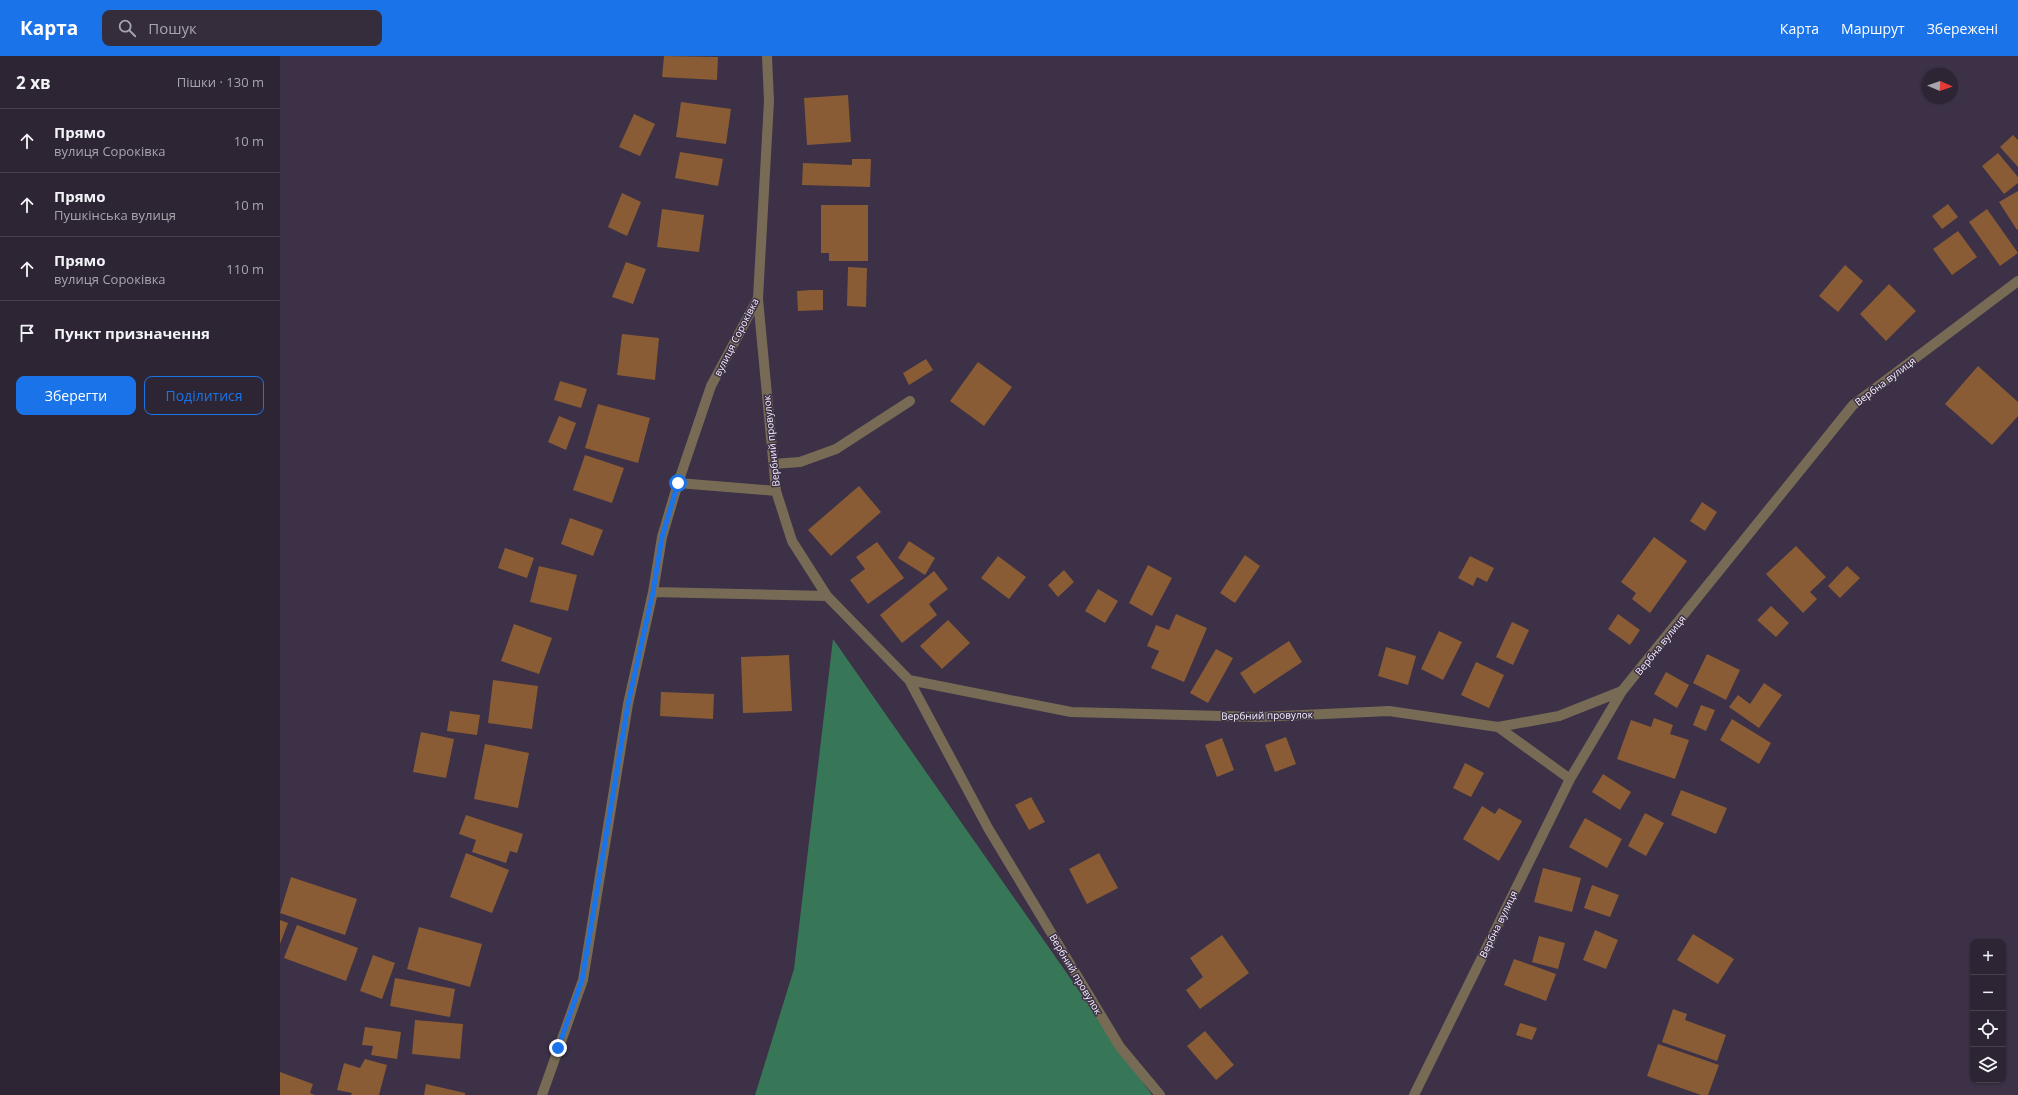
<!DOCTYPE html>
<html lang="uk">
<meta charset="utf-8">
<style>
:root{--surface:#2d2534;--page:#352d3c;--text:#f1f3f6;--muted:#a7a5ac;--line:#48424f;--accent:#1a73e8}
body{margin:0;font-family:"Open Sans",sans-serif;background:var(--page);color:var(--text)}
.controls{position:absolute;right:12px;bottom:12px;display:grid;overflow:hidden;border-radius:8px;box-shadow:0 1px 3px #0004}
.controls button{width:36px;height:36px;display:grid;place-items:center;padding:0;border:0;border-bottom:1px solid var(--line);background:var(--surface);color:var(--text);font:20px sans-serif}
.compass{position:absolute;left:1642px;top:12px;width:36px;height:36px;border-radius:50%;background:var(--surface);box-shadow:0 1px 3px #0004;rotate:92deg}
.stop{position:absolute;width:12px;height:12px;margin:-9px;border:3px solid #1a73e8;border-radius:50%;background:#fff}
.stop.end{background:#1a73e8;border-color:#fff;box-shadow:0 1px 4px #0008}
.list{margin:0;padding:0;list-style:none}
h2{display:flex;justify-content:space-between;align-items:center;height:52px;margin:0;padding:0 16px;font-size:17px}
h2 small{font-size:13px;font-weight:400;color:var(--muted)}
.list li{display:grid;grid-template-columns:26px 1fr auto;gap:12px;align-items:center;box-sizing:border-box;height:64px;padding:0 16px;border-top:1px solid var(--line)}
.list b{display:block;font-size:15px;white-space:nowrap}
.list p{margin:0;font-size:13px;white-space:nowrap;color:var(--muted)}
.list em{font-size:13px;font-style:normal;color:var(--muted)}
.actions{display:flex;gap:8px;padding:12px 16px}
.actions a{flex:1;padding:9px 0;border:1px solid var(--accent);border-radius:8px;text-align:center;font-size:14px;color:var(--accent)}
.actions .main{background:var(--accent);color:#fff}
.icon{flex:none;width:22px;height:22px;fill:none;stroke:currentColor;stroke-width:2;stroke-linecap:round;stroke-linejoin:round}
.map{position:relative;flex:none;width:1738px;height:1039px;overflow:hidden}
header{display:flex;align-items:center;gap:24px;box-sizing:border-box;height:56px;padding:0 20px;background:var(--accent);color:#fff}
header strong{font-size:19px}
nav{display:flex;gap:22px;margin-inline-start:auto;font-size:14px}
.search{width:280px;height:36px;background:var(--page);display:flex;align-items:center;gap:10px;box-sizing:border-box;padding:0 14px;border-radius:8px;color:var(--muted);font-size:15px}
main{display:flex}
aside{flex:1;background:var(--surface)}
.map>svg:first-child{display:block}
.forest{fill:#387658}
.building{fill:#8a5c35}
.lines{fill:none;stroke-linecap:round;stroke-linejoin:round}
.street{stroke:#786b55;stroke-width:10}
.route{stroke:#1a73e8;stroke-width:5}
.labels{text-anchor:middle;dominant-baseline:central;stroke-width:3;stroke-linejoin:round;paint-order:stroke}
.street-label{font-size:10px;fill:#f7f0fe;stroke:#3c3146}
</style>
<header>
<strong>Карта</strong>
<div class="search"><svg class="icon" aria-label="search" viewBox="0 0 24 24"><circle cx="10" cy="10" r="6"/><path d="M15 15l6 6"/></svg>Пошук</div>
<nav><a>Карта</a><a>Маршрут</a><a>Збережені</a></nav>
</header>
<main>
<aside>
<h2>2 хв<small>Пішки · 130 m</small></h2>
<ul class="list">
<li><svg class="icon" aria-label="ahead" viewBox="0 0 24 24"><path d="M12 20V5M6 11l6-6 6 6"/></svg><div><b>Прямо</b><p>вулиця Сороківка</p></div><em>10 m</em></li>
<li><svg class="icon" aria-label="ahead" viewBox="0 0 24 24"><path d="M12 20V5M6 11l6-6 6 6"/></svg><div><b>Прямо</b><p>Пушкінська вулиця</p></div><em>10 m</em></li>
<li><svg class="icon" aria-label="ahead" viewBox="0 0 24 24"><path d="M12 20V5M6 11l6-6 6 6"/></svg><div><b>Прямо</b><p>вулиця Сороківка</p></div><em>110 m</em></li>
<li><svg class="icon" aria-label="arrive" viewBox="0 0 24 24"><path d="M6 21V4h12l-3 4 3 4H6"/></svg><div><b>Пункт призначення</b></div></li>
</ul>
<div class="actions"><a class="main">Зберегти</a><a>Поділитися</a></div>
</aside>
<div class="map">
<svg width="1738" height="1039" viewBox="0 0 1738 1039">
<rect width="100%" height="100%" fill="#3c3146"/>
<!-- forest -->
<path class="forest" d="M 553,583 L 872,1039 L 475,1039 L 514,913 Z"/>
<!-- building -->
<path class="building" d="M 384,0 L 438,1 L 437,24 L 382,21 Z
M 568,39 L 571,86 L 527,89 L 524,42 Z
M 401,46 L 451,53 L 446,88 L 396,81 Z
M 354,58 L 375,68 L 360,100 L 339,91 Z
M 1733,79 L 1738,84 L 1738,111 L 1720,91 Z
M 400,96 L 443,103 L 438,130 L 395,122 Z
M 1718,97 L 1738,121 L 1738,127 L 1724,138 L 1702,110 Z
M 572,103 L 591,103 L 590,131 L 522,129 L 523,107 L 572,109 Z
M 1738,135 L 1738,173 L 1737,174 L 1719,146 Z
M 342,137 L 361,146 L 347,180 L 328,171 Z
M 1668,148 L 1678,161 L 1662,173 L 1652,160 Z
M 541,149 L 588,149 L 588,205 L 549,205 L 549,197 L 541,197 Z
M 382,153 L 424,159 L 419,196 L 377,191 Z
M 1707,153 L 1738,197 L 1720,210 L 1689,166 Z
M 1678,175 L 1697,201 L 1672,219 L 1653,193 Z
M 346,206 L 366,213 L 353,248 L 332,241 Z
M 1565,209 L 1583,225 L 1558,256 L 1539,240 Z
M 568,211 L 587,212 L 586,251 L 567,250 Z
M 1609,228 L 1636,255 L 1606,285 L 1580,258 Z
M 531,234 L 543,234 L 543,254 L 518,255 L 517,235 Z
M 342,278 L 379,282 L 375,324 L 337,319 Z
M 646,303 L 653,314 L 629,329 L 623,317 Z
M 698,306 L 732,331 L 704,370 L 670,345 Z
M 1698,310 L 1738,346 L 1738,360 L 1712,389 L 1665,348 Z
M 280,325 L 307,333 L 301,352 L 274,344 Z
M 318,348 L 370,362 L 358,407 L 305,392 Z
M 279,360 L 296,367 L 286,394 L 268,386 Z
M 305,399 L 344,412 L 332,447 L 293,434 Z
M 579,430 L 601,456 L 551,500 L 528,474 Z
M 1422,446 L 1437,456 L 1425,475 L 1410,465 Z
M 290,462 L 323,474 L 313,500 L 281,488 Z
M 1374,481 L 1407,505 L 1370,557 L 1352,543 L 1356,537 L 1341,526 Z
M 629,485 L 655,502 L 645,519 L 618,502 Z
M 597,486 L 624,522 L 588,548 L 570,524 L 585,513 L 576,501 Z
M 1516,490 L 1546,521 L 1530,536 L 1537,543 L 1523,557 L 1486,518 Z
M 225,492 L 254,502 L 247,522 L 218,512 Z
M 965,499 L 980,510 L 955,547 L 940,537 Z
M 718,500 L 746,521 L 729,543 L 701,522 Z
M 1190,500 L 1214,512 L 1207,526 L 1197,521 L 1193,530 L 1178,522 Z
M 868,509 L 892,522 L 872,560 L 849,547 Z
M 259,510 L 297,519 L 288,555 L 250,546 Z
M 1567,510 L 1580,522 L 1560,542 L 1548,530 Z
M 784,514 L 794,526 L 778,541 L 768,529 Z
M 654,515 L 668,533 L 649,548 L 657,559 L 622,587 L 600,559 Z
M 818,533 L 838,545 L 825,567 L 805,555 Z
M 1491,550 L 1509,567 L 1496,581 L 1477,564 Z
M 896,558 L 927,572 L 904,626 L 871,612 L 879,595 L 867,590 L 876,569 L 889,574 Z
M 1338,558 L 1360,574 L 1350,589 L 1328,573 Z
M 668,564 L 690,587 L 662,613 L 640,590 Z
M 1232,566 L 1249,574 L 1233,609 L 1216,601 Z
M 234,568 L 272,582 L 259,618 L 221,605 Z
M 1159,575 L 1182,586 L 1163,624 L 1141,613 Z
M 1009,585 L 1022,606 L 974,638 L 960,617 Z
M 1106,591 L 1136,600 L 1128,629 L 1098,620 Z
M 936,593 L 953,602 L 928,647 L 910,637 Z
M 1427,598 L 1460,614 L 1446,644 L 1413,627 Z
M 509,599 L 512,655 L 463,657 L 461,601 Z
M 1196,606 L 1224,619 L 1209,652 L 1181,639 Z
M 1386,616 L 1409,629 L 1397,652 L 1374,638 Z
M 213,624 L 258,630 L 252,673 L 208,667 Z
M 1484,627 L 1502,639 L 1479,672 L 1449,651 L 1458,639 L 1470,648 Z
M 381,636 L 434,638 L 433,663 L 380,660 Z
M 1421,649 L 1435,654 L 1426,675 L 1413,669 Z
M 170,655 L 200,659 L 197,679 L 167,675 Z
M 1374,662 L 1393,669 L 1390,678 L 1409,684 L 1395,723 L 1337,703 L 1351,664 L 1371,671 Z
M 1452,663 L 1491,687 L 1479,708 L 1440,684 Z
M 141,676 L 174,683 L 166,722 L 133,716 Z
M 1006,681 L 1016,708 L 995,716 L 985,689 Z
M 942,682 L 954,714 L 937,721 L 925,689 Z
M 205,688 L 249,697 L 238,752 L 194,743 Z
M 1185,707 L 1204,717 L 1191,741 L 1173,732 Z
M 1323,718 L 1351,736 L 1340,754 L 1312,736 Z
M 1401,734 L 1447,752 L 1436,778 L 1391,759 Z
M 751,741 L 765,766 L 749,774 L 735,749 Z
M 1202,750 L 1215,758 L 1219,752 L 1242,765 L 1219,805 L 1183,783 Z
M 1365,757 L 1384,767 L 1366,800 L 1348,790 Z
M 186,759 L 243,778 L 237,797 L 230,795 L 226,807 L 192,796 L 196,784 L 179,778 Z
M 1305,762 L 1342,783 L 1327,812 L 1289,791 Z
M 186,797 L 229,814 L 212,857 L 170,841 Z
M 819,797 L 838,832 L 807,848 L 789,813 Z
M 1263,812 L 1301,822 L 1292,856 L 1254,846 Z
M 11,821 L 77,843 L 65,879 L 0,857 Z
M 1312,829 L 1339,839 L 1330,861 L 1304,852 Z
M 0,864 L 8,867 L 0,888 Z
M 17,869 L 78,892 L 66,925 L 4,902 Z
M 139,871 L 202,888 L 190,931 L 127,913 Z
M 1315,874 L 1338,884 L 1326,913 L 1303,904 Z
M 1413,878 L 1454,903 L 1438,928 L 1397,904 Z
M 942,879 L 969,917 L 920,953 L 906,934 L 923,921 L 910,902 Z
M 1259,880 L 1285,887 L 1278,913 L 1252,906 Z
M 93,899 L 115,907 L 102,943 L 80,935 Z
M 1234,903 L 1276,918 L 1266,945 L 1224,929 Z
M 115,922 L 175,933 L 170,961 L 110,950 Z
M 1393,953 L 1407,958 L 1405,964 L 1446,979 L 1437,1005 L 1382,986 Z
M 135,964 L 183,968 L 180,1003 L 132,998 Z
M 1240,967 L 1257,972 L 1252,984 L 1236,979 Z
M 85,971 L 121,976 L 117,1003 L 91,999 L 93,990 L 82,989 Z
M 925,975 L 954,1009 L 936,1024 L 907,990 Z
M 1378,988 L 1439,1009 L 1428,1039 L 1421,1039 L 1367,1020 Z
M 85,1003 L 107,1009 L 99,1039 L 71,1039 L 72,1037 L 57,1034 L 64,1007 L 80,1012 Z
M 0,1016 L 33,1028 L 30,1037 L 35,1039 L 0,1039 Z
M 146,1028 L 185,1037 L 185,1039 L 144,1039 Z"/>
<g class="lines">
<!-- street -->
<path class="street" d="M 478,243 L 496,435 L 512,485 L 547,540 L 629,624 L 708,772 L 840,991 L 880,1039
M 493,408 L 520,406 L 556,393 L 630,345
M 398,427 L 496,435
M 373,536 L 547,540
M 629,624 L 791,656 L 980,661 L 1109,655 L 1218,671 L 1279,660 L 1342,635
M 1218,671 L 1290,723
M 262,1039 L 303,924 L 348,648 L 373,536 L 382,481 L 398,427 L 431,330 L 478,242 L 489,45 L 487,0
M 1134,1039 L 1290,723 L 1342,635 L 1573,349 L 1738,225"/>
</g>
<g class="lines">
<!-- route -->
<path class="route" d="M 278,992 L 302,924 L 348,648 L 373,536 L 382,481 L 398,427"/>
</g>
<g class="labels">
<!-- street labels -->
<g class="street-label">
<text transform="translate(456 281) rotate(-63)">вулиця Сороківка</text>
<text transform="translate(1605 325) rotate(-37)">Вербна вулиця</text>
<text transform="translate(491 385) rotate(-96)">Вербний провулок</text>
<text transform="translate(1380 589) rotate(-51)">Вербна вулиця</text>
<text transform="translate(987 659) rotate(-1)">Вербний провулок</text>
<text transform="translate(1218 868) rotate(-64)">Вербна вулиця</text>
<text transform="translate(796 918) rotate(59)">Вербний провулок</text>
</g>
</g>
</svg>
<div class="controls">
<button>+</button>
<button>−</button>
<button><svg class="icon" aria-label="locate" viewBox="0 0 24 24"><circle cx="12" cy="12" r="6"/><path d="M12 2v4M12 18v4M2 12h4M18 12h4"/></svg></button>
<button><svg class="icon" aria-label="layers" viewBox="0 0 24 24"><path d="M12 4l9 5-9 5-9-5zM3 14l9 5 9-5"/></svg></button>
</div>
<svg class="compass" viewBox="-18 -18 36 36"><path d="M0-13l5 13h-10z" fill="#e53935"/><path d="M0 13l5-13h-10z" fill="#a7a5ac"/></svg>
<div class="stop" style="left:398px;top:427px"></div>
<div class="stop end" style="left:278px;top:992px"></div>
</div>
</main>
